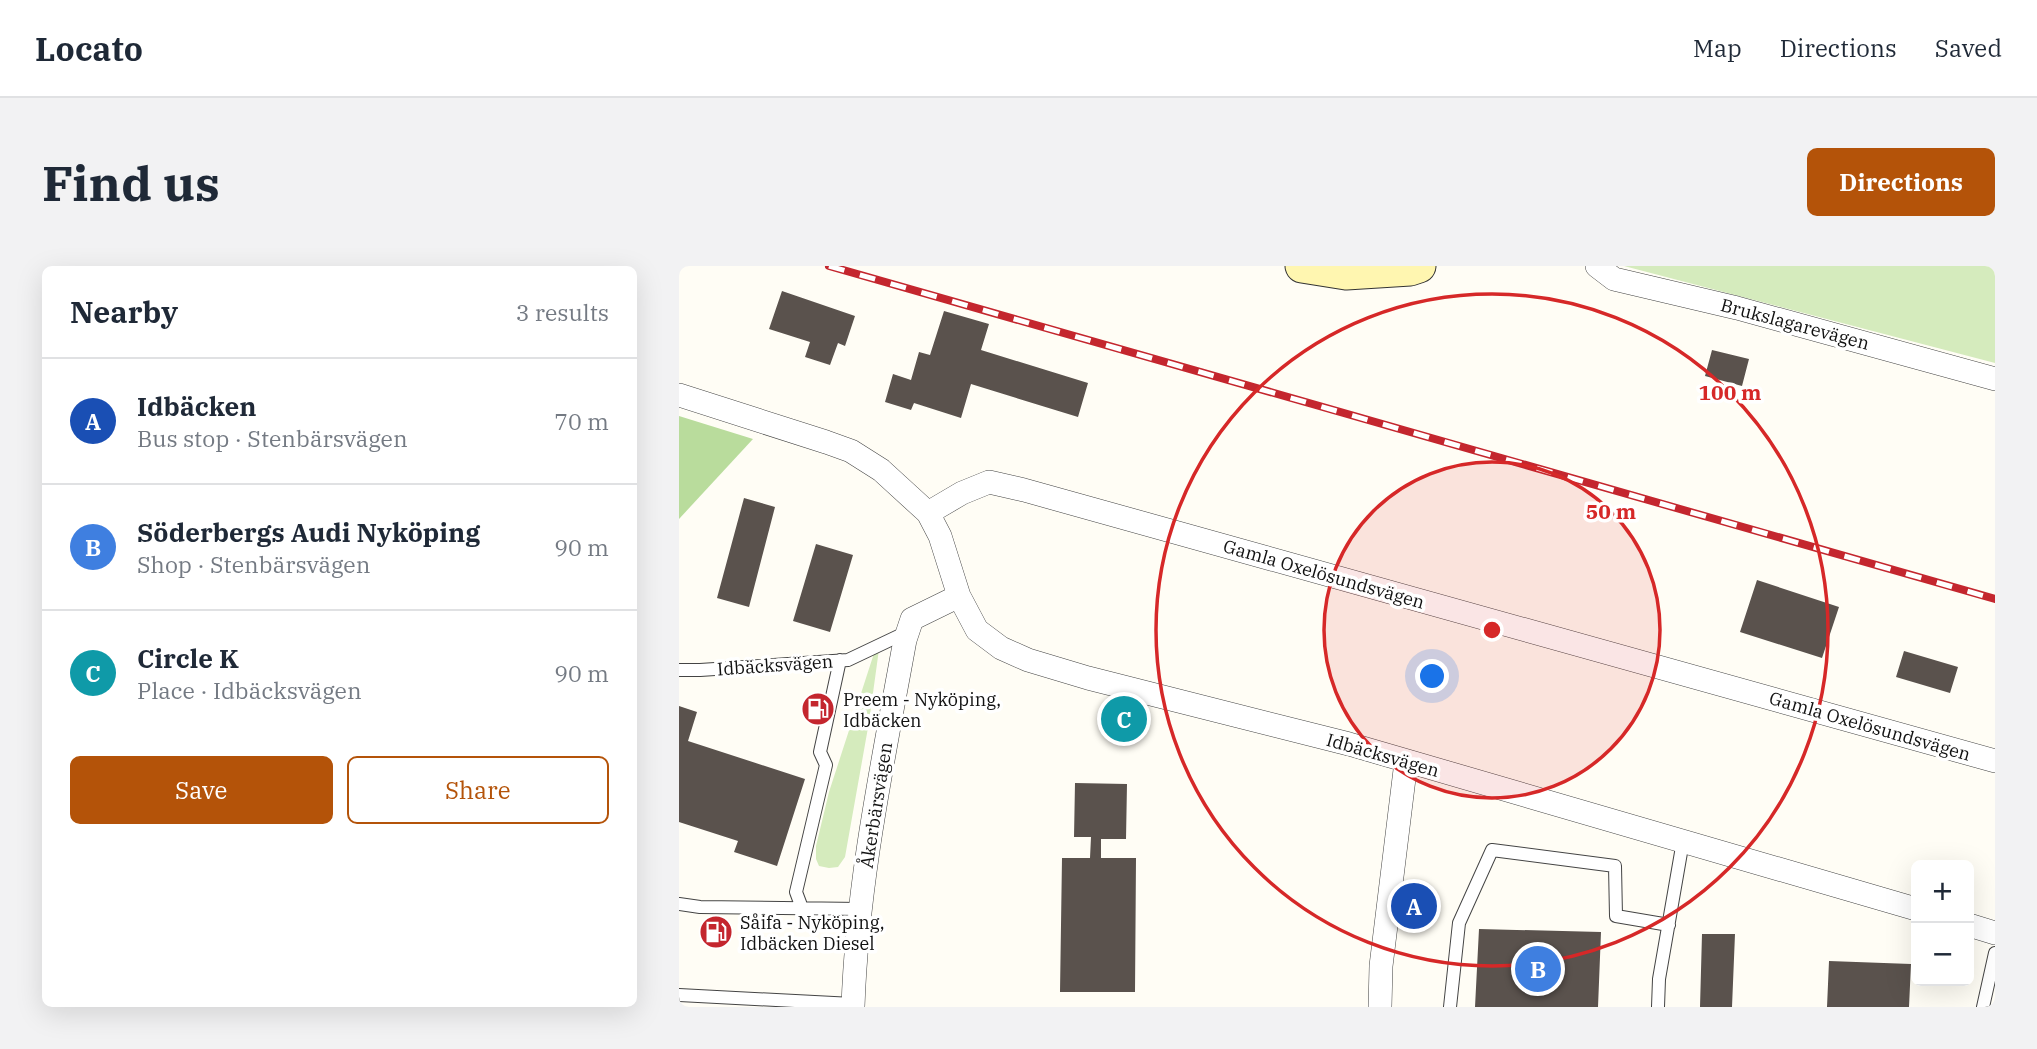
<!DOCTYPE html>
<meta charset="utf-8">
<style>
:root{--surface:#fff;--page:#f2f2f3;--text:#1f2937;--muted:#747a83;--line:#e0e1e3;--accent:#b45309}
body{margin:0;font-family:"IBM Plex Serif",serif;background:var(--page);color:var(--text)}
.controls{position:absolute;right:21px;bottom:21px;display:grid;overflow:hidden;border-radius:10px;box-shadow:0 7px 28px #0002}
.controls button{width:63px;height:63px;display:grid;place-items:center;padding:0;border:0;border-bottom:2px solid var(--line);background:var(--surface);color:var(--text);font:35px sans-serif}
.you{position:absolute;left:754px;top:411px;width:24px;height:24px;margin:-18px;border:5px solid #fff;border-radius:50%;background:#1a73e8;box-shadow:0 0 0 10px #1a73e833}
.badge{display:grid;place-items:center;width:46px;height:46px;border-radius:50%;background:var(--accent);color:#fff;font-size:23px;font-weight:700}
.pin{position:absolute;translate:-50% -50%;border:4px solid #fff;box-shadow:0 2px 7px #0006}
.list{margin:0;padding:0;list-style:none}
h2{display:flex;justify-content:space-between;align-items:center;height:91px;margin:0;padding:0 28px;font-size:30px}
h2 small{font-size:23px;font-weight:400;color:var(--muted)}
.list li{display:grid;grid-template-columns:46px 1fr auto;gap:21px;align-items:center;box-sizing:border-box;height:126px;padding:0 28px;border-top:2px solid var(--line)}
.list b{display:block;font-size:26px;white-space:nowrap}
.list p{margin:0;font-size:23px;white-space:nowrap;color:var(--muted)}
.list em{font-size:23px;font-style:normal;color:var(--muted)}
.actions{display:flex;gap:14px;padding:21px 28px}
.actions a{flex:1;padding:16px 0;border:2px solid var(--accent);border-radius:10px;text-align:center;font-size:24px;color:var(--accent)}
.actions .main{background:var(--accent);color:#fff}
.map{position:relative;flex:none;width:1316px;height:741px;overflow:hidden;border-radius:10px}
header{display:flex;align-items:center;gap:42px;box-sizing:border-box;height:98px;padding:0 35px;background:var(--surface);border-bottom:2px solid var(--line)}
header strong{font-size:33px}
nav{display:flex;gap:38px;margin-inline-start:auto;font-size:24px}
.intro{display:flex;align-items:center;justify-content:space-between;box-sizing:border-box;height:168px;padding:0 42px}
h1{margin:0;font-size:49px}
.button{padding:18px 32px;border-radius:10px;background:var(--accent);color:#fff;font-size:24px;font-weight:700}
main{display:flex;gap:42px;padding:0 42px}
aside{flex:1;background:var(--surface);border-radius:10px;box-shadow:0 7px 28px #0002}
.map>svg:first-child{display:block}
.green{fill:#d5ebbd}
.forest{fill:#b9dc9c}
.building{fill:#5a524d}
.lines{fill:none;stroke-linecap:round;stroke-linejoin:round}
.service-casing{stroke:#444;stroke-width:14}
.minor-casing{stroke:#444;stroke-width:24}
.secondary-casing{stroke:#333;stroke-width:35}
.service{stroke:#fff;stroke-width:12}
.minor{stroke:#fff;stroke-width:23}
.secondary{stroke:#fff6b0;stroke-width:33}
.rail-casing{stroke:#c4262e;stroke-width:8}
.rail{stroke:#fff;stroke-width:5;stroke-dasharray:16;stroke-linecap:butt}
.ring{fill:none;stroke:#d62828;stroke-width:3.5}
.labels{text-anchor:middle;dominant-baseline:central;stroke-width:7;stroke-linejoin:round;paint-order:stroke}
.street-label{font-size:18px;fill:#111;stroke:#fff}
.poi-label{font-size:18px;fill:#111;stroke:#fff;text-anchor:start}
.centre{fill:#d62828;stroke:#fff;stroke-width:3.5}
.ring-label{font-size:21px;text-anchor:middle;font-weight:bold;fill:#d62828;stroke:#fff;stroke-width:7;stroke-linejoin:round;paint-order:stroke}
</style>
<header>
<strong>Locato</strong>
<nav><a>Map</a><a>Directions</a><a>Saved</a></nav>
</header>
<div class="intro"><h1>Find us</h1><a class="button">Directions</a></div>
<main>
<aside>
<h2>Nearby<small>3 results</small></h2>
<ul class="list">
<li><span class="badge" style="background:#1a4fb4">A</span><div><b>Idbäcken</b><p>Bus stop · Stenbärsvägen</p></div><em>70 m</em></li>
<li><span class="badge" style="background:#3f7fe0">B</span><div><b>Söderbergs Audi Nyköping</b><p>Shop · Stenbärsvägen</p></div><em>90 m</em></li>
<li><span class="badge" style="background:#0f9aa8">C</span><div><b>Circle K</b><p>Place · Idbäcksvägen</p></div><em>90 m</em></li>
</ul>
<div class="actions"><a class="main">Save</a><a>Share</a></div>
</aside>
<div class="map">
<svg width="1316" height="741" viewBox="0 0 1316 741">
<rect width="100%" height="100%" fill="#fffdf5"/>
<!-- green -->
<path class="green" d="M 945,0 L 1316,0 L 1316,97 Z
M 199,375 L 201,376 L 190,456 L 166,591 L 159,601 L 150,602 L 140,600 L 137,593 L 137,580 L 150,526 Z"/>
<!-- forest -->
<path class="forest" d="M 0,150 L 74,173 L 0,253 Z"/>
<!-- building -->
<path class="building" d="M 103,25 L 176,50 L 166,80 L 159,77 L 151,99 L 126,91 L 131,76 L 90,63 Z
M 265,45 L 310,58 L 302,84 L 409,117 L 399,151 L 292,118 L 282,152 L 235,137 L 232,144 L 206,136 L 214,108 L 232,114 L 240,86 L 251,89 Z
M 1033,84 L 1070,93 L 1063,120 L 1026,110 Z
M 65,232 L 96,241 L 70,341 L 38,332 Z
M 137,278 L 174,289 L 151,366 L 114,355 Z
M 1078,314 L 1160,341 L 1143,392 L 1061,366 Z
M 1225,385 L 1279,401 L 1271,427 L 1217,411 Z
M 0,440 L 18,446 L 9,475 L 126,513 L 98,600 L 55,586 L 59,575 L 0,556 Z
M 432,444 L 460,452 L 457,462 L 429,454 Z
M 396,517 L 448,518 L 447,573 L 422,573 L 422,592 L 457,592 L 456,726 L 381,726 L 383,592 L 411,592 L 412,571 L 395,571 Z
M 800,663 L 922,666 L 919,741 L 796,741 Z
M 1023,668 L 1056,668 L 1053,741 L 1021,741 Z
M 1150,695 L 1232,698 L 1230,741 L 1148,741 Z"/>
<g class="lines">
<defs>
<path id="service" d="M 0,404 L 21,404 L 169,394 L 228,366
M 0,638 L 21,641 L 182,643
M 123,642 L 117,626 L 147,499 L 141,486 L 161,394
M 0,729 L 174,738
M 771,741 L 780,657 L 813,584 L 936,600 L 937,650 L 990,659
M 979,741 L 980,713 L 1004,575
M 1304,741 L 1316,687"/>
<path id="minor" d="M 918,0 L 935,13 L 1058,42 L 1316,113
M 0,129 L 147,176 L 172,185 L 202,204 L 249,247 L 261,270 L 280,330 L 298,364 L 322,382 L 349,394 L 409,412 L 670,478 L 1237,643
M 249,247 L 283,227 L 310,216 L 345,224 L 1316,495
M 1290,659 L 1316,667
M 174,741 C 178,618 204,495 226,374 L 233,353 L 280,330
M 701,741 L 702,700 L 727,496"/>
<path id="secondary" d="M 623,0 L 667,7 L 731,3 L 740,0"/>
</defs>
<!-- service casing -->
<use href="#service" class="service-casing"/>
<!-- minor casing -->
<use href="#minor" class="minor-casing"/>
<!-- secondary casing -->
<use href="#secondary" class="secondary-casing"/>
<!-- service -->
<use href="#service" class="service"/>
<!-- minor -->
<use href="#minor" class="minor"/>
<!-- secondary -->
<use href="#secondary" class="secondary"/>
<defs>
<path id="rail" d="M 150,0 L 1316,333"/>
</defs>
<!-- rail casing -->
<use href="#rail" class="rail-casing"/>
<!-- rail -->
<use href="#rail" class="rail"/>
</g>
<!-- distance rings -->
<circle cx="813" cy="364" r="168" fill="#d62828" fill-opacity=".12"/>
<g class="ring">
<circle cx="813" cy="364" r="168"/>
<circle cx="813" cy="364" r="336"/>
</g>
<!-- icons -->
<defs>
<symbol id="fuel-disc" viewBox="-11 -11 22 22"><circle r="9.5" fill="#c4262e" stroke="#fff"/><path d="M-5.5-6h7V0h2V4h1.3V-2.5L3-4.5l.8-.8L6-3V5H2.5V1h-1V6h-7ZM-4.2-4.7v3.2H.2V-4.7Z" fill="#fff"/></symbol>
</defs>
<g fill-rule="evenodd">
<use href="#fuel-disc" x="120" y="424" width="38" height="38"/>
<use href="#fuel-disc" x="18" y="647" width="38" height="38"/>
</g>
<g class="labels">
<!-- street labels -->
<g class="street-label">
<text transform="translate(1116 58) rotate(15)">Brukslagarevägen</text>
<text transform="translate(645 308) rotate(16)">Gamla Oxelösundsvägen</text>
<text transform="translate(96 399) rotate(-4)">Idbäcksvägen</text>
<text transform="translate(1191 460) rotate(16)">Gamla Oxelösundsvägen</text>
<text transform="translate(704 489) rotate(16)">Idbäcksvägen</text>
<text transform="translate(197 539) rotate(-81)">Åkerbärsvägen</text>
</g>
<!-- poi labels -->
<g class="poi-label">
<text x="164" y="433">Preem - Nyköping,<tspan x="164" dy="21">Idbäcken</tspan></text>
<text x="61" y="656">Såifa - Nyköping,<tspan x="61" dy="21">Idbäcken Diesel</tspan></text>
</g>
</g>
<circle cx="813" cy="364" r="10" class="centre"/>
<g class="ring-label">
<text x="1051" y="134">100 m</text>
<text x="932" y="253">50 m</text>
</g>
</svg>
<div class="controls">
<button>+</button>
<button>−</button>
</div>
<div class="you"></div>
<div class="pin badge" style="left:735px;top:640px;background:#1a4fb4">A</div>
<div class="pin badge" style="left:859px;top:703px;background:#3f7fe0">B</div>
<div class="pin badge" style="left:445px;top:453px;background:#0f9aa8">C</div>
</div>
</main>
